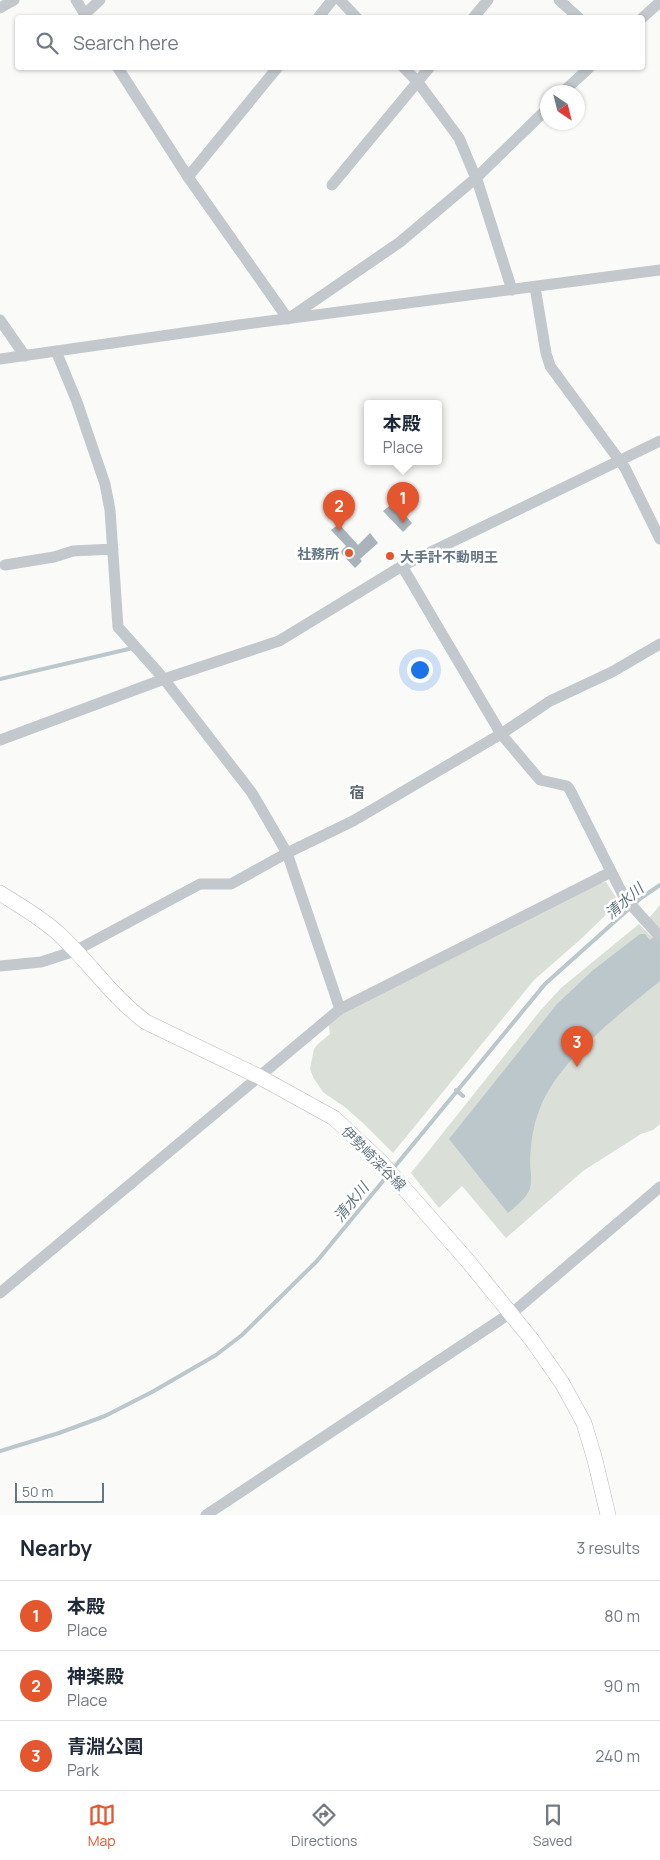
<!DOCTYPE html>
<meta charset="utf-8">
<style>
:root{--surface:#fff;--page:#f2f2f3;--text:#1f2937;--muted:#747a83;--line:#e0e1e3;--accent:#e4572e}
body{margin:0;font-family:Manrope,"Noto Sans JP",sans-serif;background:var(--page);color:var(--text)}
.compass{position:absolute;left:540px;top:85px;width:45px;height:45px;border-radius:50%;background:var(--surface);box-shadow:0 1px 4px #0004;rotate:145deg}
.scale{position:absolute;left:15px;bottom:12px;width:89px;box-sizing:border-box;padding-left:5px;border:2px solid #657683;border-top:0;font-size:14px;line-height:18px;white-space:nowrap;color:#657683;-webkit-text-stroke:4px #fff;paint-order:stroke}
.you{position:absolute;left:419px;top:669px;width:18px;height:18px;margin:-12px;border:4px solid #fff;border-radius:50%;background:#1a73e8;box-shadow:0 0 0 8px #1a73e833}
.badge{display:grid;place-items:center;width:32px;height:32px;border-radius:50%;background:var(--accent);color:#fff;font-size:16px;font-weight:700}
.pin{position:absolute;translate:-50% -41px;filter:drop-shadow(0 1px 2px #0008)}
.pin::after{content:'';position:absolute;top:26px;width:18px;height:15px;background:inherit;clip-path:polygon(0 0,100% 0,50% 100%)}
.popup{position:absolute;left:364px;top:400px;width:78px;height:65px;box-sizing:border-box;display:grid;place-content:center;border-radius:5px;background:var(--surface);filter:drop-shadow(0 1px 4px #0005);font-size:16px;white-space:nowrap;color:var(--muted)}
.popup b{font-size:19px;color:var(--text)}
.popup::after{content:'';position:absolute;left:50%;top:100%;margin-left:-10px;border:10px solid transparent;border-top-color:var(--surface)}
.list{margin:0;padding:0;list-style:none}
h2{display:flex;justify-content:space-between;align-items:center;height:65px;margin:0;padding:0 20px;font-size:21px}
h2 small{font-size:16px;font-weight:400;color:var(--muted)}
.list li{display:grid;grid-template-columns:32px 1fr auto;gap:15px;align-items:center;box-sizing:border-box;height:70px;padding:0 20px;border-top:1px solid var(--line)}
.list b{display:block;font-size:19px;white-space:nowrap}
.list p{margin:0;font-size:16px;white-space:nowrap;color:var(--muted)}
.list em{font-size:16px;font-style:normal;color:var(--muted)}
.icon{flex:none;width:28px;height:28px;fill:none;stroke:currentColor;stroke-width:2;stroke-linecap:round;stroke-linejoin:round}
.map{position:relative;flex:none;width:660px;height:1515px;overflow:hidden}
.search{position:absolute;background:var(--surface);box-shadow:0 1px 4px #0004;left:15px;right:15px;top:15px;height:55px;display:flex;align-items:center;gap:12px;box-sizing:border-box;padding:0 18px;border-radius:5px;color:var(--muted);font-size:19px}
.sheet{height:275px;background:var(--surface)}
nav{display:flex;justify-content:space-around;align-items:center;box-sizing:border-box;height:70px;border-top:1px solid var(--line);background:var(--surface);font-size:14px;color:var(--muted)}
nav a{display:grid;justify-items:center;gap:2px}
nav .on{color:var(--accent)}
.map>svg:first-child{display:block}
.green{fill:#dadfd7}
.water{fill:#bbc7cb}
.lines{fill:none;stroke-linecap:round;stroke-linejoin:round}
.stream{stroke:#bbc7cb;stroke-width:4}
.building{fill:#aab3b9}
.major-casing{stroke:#b5babe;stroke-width:16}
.minor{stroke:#c3c8cc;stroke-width:11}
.major{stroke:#fff;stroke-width:15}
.poi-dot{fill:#e4572e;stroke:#fff;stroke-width:2}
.labels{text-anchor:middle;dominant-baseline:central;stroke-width:5;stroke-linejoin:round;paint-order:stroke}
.poi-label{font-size:14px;font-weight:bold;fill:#657683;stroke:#fff;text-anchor:end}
.street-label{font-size:14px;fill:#657683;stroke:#fff}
.neighbourhood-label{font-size:15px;font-weight:bold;fill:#57646e;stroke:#fff}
.water-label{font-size:15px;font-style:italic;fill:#60757c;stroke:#fff}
</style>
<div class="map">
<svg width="660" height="1515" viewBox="0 0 660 1515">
<rect width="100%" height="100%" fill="#fafaf8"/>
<!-- green -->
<path class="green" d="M 606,882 L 619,902 L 582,938 L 534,980 L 393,1153 L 363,1123 L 346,1108 L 323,1092 L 314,1079 L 310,1069 L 314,1049 L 318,1044 L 330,1034 L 329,1025 L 343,1013 L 596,884 Z
M 660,905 L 660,930 L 649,918 Z
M 639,924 L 660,945 L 660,1124 L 653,1130 L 641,1134 L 583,1171 L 506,1238 L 462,1186 L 439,1208 L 411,1173 L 540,1011 L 561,988 Z"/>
<!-- water -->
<path class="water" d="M 660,931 L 660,981 C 620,1014 559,1059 540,1108 C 533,1125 531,1142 530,1160 C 530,1170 533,1181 529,1191 C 524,1200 515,1207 508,1213 L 449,1139 L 557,1004 L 592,971 L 640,934 L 645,934 L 650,940 Z"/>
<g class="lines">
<!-- stream -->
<path class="stream" d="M 0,679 L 133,648
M 456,1090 L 463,1096
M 392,1170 L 545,984 L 641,898 L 660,885
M 0,1451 L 59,1433 L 105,1416 L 152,1392 L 216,1355 L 242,1335 L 317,1261 L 388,1175"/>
</g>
<!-- building -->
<path class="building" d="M 393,503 L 402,515 L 404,514 L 412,523 L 403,532 L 383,511 Z
M 339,524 L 358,545 L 370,533 L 378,543 L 360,559 L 362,561 L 355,568 L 340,552 L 346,546 L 331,530 Z
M 392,550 L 396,558 L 388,562 L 384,554 Z"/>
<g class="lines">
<defs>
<path id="major" d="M 0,893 C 20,906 42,918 60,935 C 90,963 113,998 146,1022 L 258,1076 L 334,1118 L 380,1161 L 467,1260 L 532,1340 L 562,1383 L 584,1423 L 595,1460 L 608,1515"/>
</defs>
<!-- major casing -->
<use href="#major" class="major-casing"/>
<!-- minor -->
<path class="minor" d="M 76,0 L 87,18
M 340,0 L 357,18
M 559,0 L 579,18
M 0,8 L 14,0
M 85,14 L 100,0
M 318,18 L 332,0
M 473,18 L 488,0
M 642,18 L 660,2
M 118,68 L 188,177 L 288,319 L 400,242 L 476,178 L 548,108
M 404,68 L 417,81 L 459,138 L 478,183 L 512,290
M 563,92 L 589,68
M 188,177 L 277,68
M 332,185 L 429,68
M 535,287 L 546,353 L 550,366 L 625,468 L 660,539
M 0,320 L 25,356
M 56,351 L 77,402 L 105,484 L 110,510 L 118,627 L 164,679 L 252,793 L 287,853 L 340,1009
M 0,359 L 239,325 L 660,270
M 5,565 L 54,557 L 73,551 L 113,549
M 402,566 L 501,734 L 540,780 L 567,786 L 570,790 L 624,897 L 660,937
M 0,740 L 164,679 L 279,641 L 402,566 L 660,441
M 0,966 L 41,962 L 75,951 L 200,884 L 231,884 L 287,853 L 353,821 L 501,734 L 550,701 L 612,672 L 660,644
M 0,1293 L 340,1009 L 611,872
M 206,1515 L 518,1308 L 660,1187"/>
<!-- major -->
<use href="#major" class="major"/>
</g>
<!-- markers -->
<g class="poi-dot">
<circle cx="349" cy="553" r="5"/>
<circle cx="390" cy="556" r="5"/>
</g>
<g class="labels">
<!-- poi labels -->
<g class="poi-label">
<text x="339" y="553">社務所</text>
<text x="400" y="556" text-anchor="start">大手計不動明王</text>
</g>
<!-- street labels -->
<g class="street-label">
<text transform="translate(374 1158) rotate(45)">伊勢崎深谷線</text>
</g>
<!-- neighbourhood labels -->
<g class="neighbourhood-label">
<text x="357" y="792">宿</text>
</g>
<!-- water labels -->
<g class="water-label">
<text transform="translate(624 901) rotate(-41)">清水川</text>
<text transform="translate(351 1202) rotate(-51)">清水川</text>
</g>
</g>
</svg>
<svg class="compass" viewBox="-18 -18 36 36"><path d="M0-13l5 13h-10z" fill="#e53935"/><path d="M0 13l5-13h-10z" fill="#747a83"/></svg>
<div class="scale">50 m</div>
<div class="you"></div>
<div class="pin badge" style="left:403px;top:523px">1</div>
<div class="popup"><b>本殿</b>Place</div>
<div class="pin badge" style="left:339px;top:531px">2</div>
<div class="pin badge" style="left:577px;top:1067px">3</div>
<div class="search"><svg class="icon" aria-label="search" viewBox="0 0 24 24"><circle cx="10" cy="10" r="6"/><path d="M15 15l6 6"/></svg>Search here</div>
</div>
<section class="sheet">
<h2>Nearby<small>3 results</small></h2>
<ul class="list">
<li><span class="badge">1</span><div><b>本殿</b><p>Place</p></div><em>80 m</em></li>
<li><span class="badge">2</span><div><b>神楽殿</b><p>Place</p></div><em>90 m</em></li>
<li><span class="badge">3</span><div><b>青淵公園</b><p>Park</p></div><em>240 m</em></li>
</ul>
</section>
<nav>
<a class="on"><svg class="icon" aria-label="map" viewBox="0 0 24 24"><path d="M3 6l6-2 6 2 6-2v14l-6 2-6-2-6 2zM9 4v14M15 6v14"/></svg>Map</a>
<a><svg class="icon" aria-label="directions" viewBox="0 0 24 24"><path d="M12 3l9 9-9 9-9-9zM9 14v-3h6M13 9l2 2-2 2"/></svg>Directions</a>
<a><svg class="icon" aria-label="saved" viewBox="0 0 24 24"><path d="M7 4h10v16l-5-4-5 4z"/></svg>Saved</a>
</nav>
